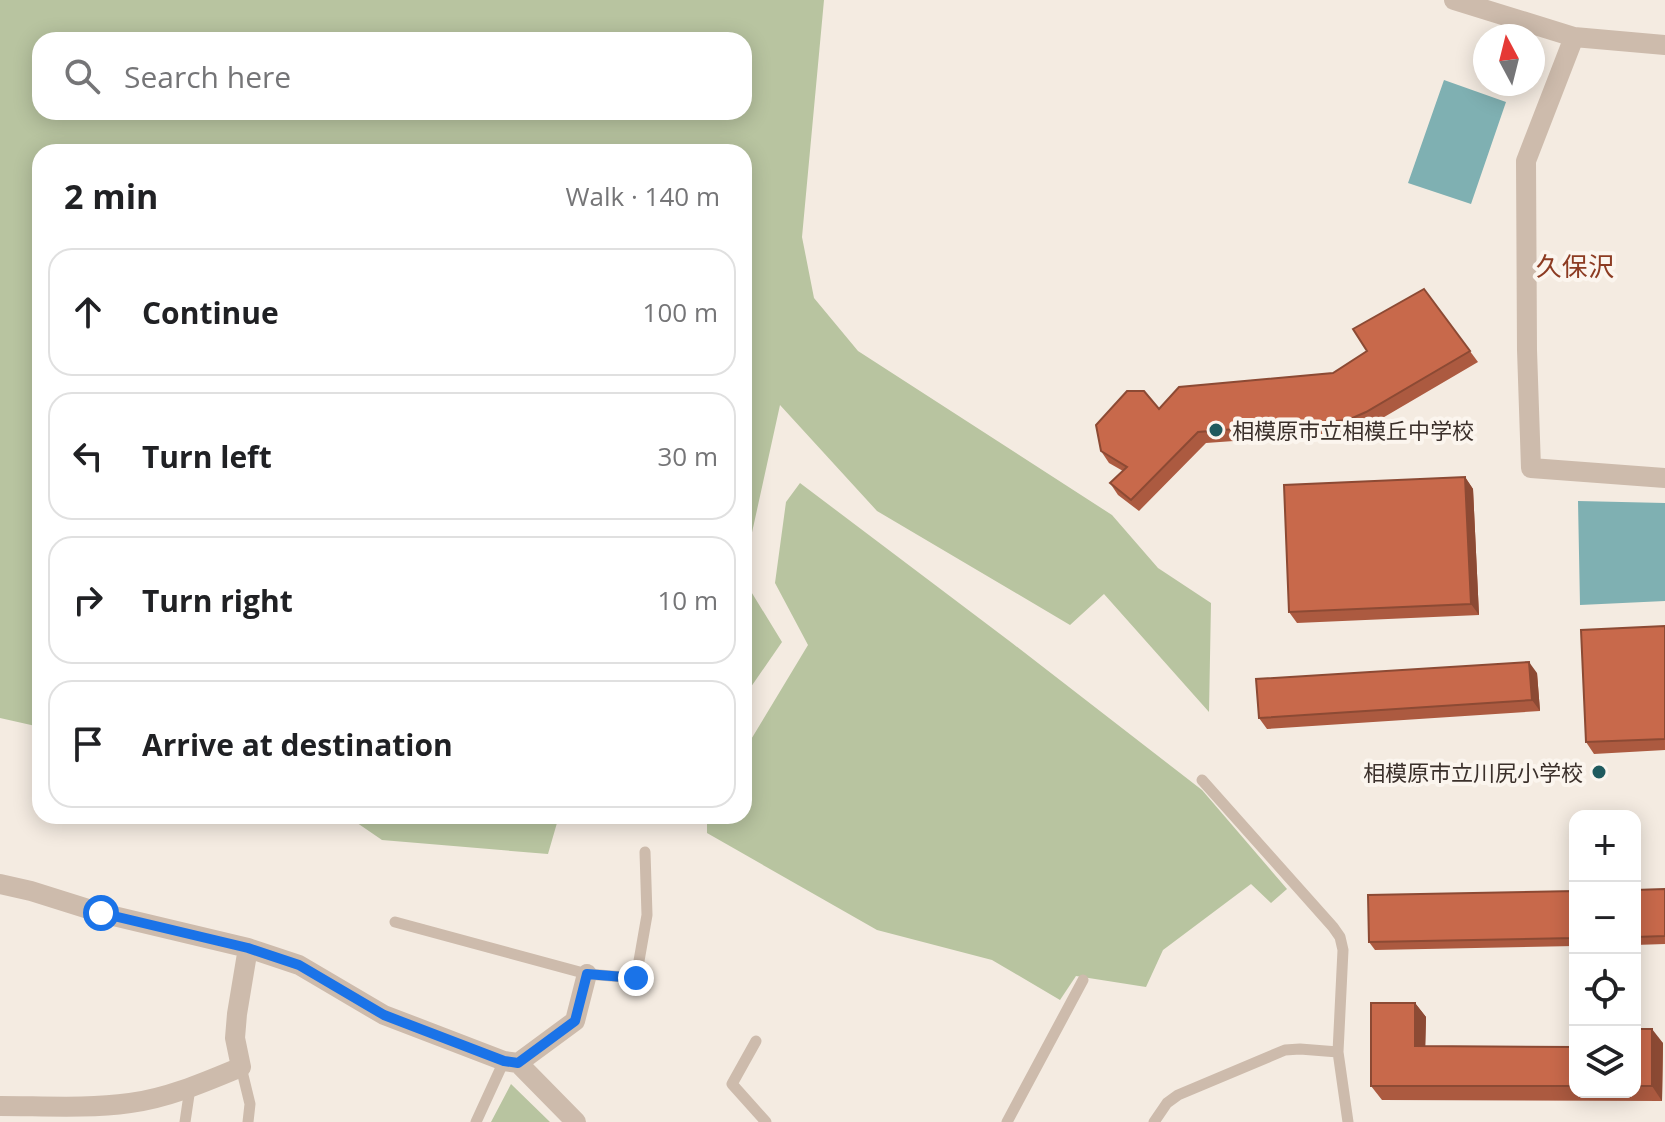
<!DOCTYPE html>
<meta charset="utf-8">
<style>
:root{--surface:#fff;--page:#f6f6f6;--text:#202124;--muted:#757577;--line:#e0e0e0}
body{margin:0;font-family:"Open Sans","Noto Sans JP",sans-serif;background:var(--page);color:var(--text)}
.controls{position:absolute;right:24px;bottom:24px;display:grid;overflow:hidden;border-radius:16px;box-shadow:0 4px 20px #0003}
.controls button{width:72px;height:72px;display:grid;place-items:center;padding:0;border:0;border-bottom:2px solid var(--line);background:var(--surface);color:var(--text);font:40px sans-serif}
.compass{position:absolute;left:1473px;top:24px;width:72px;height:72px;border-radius:50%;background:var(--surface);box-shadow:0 4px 20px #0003;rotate:353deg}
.stop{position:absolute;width:24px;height:24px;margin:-18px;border:6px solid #1a73e8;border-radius:50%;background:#fff}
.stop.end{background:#1a73e8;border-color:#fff;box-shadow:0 2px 8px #0008}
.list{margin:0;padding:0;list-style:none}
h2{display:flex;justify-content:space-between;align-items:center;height:104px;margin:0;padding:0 32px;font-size:34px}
h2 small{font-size:26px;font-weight:400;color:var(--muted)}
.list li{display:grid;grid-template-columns:52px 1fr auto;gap:24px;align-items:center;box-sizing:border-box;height:128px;margin:0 16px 16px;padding:0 16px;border:2px solid var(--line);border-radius:24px}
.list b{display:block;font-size:30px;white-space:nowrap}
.list em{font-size:26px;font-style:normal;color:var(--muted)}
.icon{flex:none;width:44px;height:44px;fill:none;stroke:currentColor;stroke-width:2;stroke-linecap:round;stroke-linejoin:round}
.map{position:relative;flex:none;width:1665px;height:1122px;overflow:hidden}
.search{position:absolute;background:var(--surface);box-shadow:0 4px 20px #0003;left:32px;top:32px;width:720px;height:88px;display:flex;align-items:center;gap:20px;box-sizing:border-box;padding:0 28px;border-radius:24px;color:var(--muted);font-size:30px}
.panel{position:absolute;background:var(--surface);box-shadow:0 4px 20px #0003;left:32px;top:144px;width:720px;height:680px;border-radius:24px}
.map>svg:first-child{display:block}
.green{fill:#b8c4a0;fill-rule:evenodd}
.water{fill:#7fb0b2}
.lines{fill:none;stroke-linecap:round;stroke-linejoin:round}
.service{stroke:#cdbbac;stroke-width:11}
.minor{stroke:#cdbbac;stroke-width:20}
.wall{fill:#ac5a40}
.shaded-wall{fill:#8c4a34}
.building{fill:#c8694b;stroke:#8c4a34;stroke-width:2}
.route{stroke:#1a73e8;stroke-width:10}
.poi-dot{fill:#1f5a5e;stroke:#fbf5ee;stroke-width:3}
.labels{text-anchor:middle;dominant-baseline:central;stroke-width:8;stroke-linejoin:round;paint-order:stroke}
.poi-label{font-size:22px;fill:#3b302b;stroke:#fbf5ee;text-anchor:start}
.quarter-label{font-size:26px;fill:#8c3b22;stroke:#fbf5ee}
</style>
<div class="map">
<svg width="1665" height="1122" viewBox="0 0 1665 1122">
<rect width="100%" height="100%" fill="#f4ebe1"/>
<!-- green -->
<path class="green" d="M 0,0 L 824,0 L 802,237 L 814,298 L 858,351 L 1112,515 L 1158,568 L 1211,603 L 1209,712 L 1104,594 L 1070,625 L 877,511 L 780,405 L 744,569 L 744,152 L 40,152 L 40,727 L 0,718 ZM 744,40 L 744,112 L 40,112 L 40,40 Z
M 800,483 L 1012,643 L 1202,790 L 1287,889 L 1271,903 L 1251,884 L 1163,950 L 1146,987 L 1076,976 L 1060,1000 L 992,960 L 877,930 L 707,833 L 707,816 L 744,816 L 744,751 L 808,645 L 775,583 L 786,502 Z
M 744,580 L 782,642 L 744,697 Z
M 347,816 L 559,816 L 548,854 L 382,840 Z
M 511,1084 L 550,1122 L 491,1122 Z"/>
<!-- water -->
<path class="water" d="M 1444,80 L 1506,102 L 1471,204 L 1408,183 Z
M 1578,501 L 1665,503 L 1665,601 L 1580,605 Z"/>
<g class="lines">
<!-- service -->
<path class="service" d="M 1202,780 L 1333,927 L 1340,937 L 1343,950 L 1338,1052 L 1348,1122
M 395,922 L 587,974 L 636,978 L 647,915 L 645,852
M 756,1041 L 732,1084 L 766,1122
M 241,1067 L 250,1104 L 248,1122
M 185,1122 L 190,1088
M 476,1122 L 504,1061
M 1007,1122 L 1083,980
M 1154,1122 L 1167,1103 L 1178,1095 L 1285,1050 L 1300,1049 L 1338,1052"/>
<!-- minor -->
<path class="minor" d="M 1454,0 L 1574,37
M 1665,45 L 1574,37 L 1526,161 L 1527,350 L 1531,468 L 1665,478
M 0,884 L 31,891 L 101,913 L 248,948 L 299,965 L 384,1015 L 504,1061 L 518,1063 L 576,1122
M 518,1063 L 575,1021 L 587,974
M 0,1106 C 43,1106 87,1109 130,1103 C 168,1098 205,1082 241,1067 L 235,1038 L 237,1014 L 248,948"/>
</g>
<!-- wall -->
<path class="wall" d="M 1424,289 L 1478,362 L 1374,423 L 1356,432 L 1206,443 L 1139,511 L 1118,495 L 1110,483 L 1123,471 L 1109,463 L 1101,451 L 1159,409 L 1333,373 L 1367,351 Z
M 1465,477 L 1473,489 L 1479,615 L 1297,623 L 1289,612 Z
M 1665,626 L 1665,750 L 1594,754 L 1586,742 Z
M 1537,673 L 1540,711 L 1267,729 L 1259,718 Z
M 1665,889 L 1665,944 L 1635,945 L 1635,890 Z
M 1575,891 L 1575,946 L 1375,950 L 1369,942 Z
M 1415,1003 L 1426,1017 L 1425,1046 L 1575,1047 L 1575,1092 L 1635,1092 L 1635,1029 L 1663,1043 L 1662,1101 L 1382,1100 L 1371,1086 Z"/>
<!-- shaded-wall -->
<path class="shaded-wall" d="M 1465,477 L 1473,489 L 1479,615 L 1471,604 Z
M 1529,662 L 1537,673 L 1540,711 L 1532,700 Z
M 1415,1003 L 1426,1017 L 1425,1061 L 1415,1046 Z
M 1652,1029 L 1663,1043 L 1662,1101 L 1652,1086 Z"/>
<!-- building -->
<path class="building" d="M 1424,289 L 1470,351 L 1366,412 L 1348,420 L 1198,432 L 1131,500 L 1110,483 L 1127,467 L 1101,451 L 1096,425 L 1127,391 L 1144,391 L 1159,409 L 1179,387 L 1333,373 L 1367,351 L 1353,329 Z
M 1465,477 L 1471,604 L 1289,612 L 1284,485 Z
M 1665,626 L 1665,739 L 1586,742 L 1581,630 Z
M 1529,662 L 1532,700 L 1259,718 L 1256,679 Z
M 1665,889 L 1665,936 L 1635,937 L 1635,890 Z
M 1575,891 L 1575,938 L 1369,942 L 1368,895 Z
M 1371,1003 L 1415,1003 L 1415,1046 L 1575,1047 L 1575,1086 L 1371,1086 Z
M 1635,1029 L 1652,1029 L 1652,1086 L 1635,1086 Z"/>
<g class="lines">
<!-- route -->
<path class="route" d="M 101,913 L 248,948 L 299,965 L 384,1015 L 504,1061 L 518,1063 L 575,1021 L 587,974 L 636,978"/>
</g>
<!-- markers -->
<g class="poi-dot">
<circle cx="1216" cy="430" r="8"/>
<circle cx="1599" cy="772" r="8"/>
</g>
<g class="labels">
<!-- poi labels -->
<g class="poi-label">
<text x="1232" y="430">相模原市立相模丘中学校</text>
<text x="1583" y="772" text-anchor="end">相模原市立川尻小学校</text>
</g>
<!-- quarter labels -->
<g class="quarter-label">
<text x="1575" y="266">久保沢</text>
</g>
</g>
</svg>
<div class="controls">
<button>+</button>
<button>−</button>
<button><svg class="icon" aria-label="locate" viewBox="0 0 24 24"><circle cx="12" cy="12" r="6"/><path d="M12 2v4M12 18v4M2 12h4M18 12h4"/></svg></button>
<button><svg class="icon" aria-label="layers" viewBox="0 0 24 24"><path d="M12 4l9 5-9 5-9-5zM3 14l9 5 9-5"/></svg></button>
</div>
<svg class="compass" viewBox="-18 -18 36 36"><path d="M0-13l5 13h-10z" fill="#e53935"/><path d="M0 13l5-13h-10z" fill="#757577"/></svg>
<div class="stop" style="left:101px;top:913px"></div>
<div class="stop end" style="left:636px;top:978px"></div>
<div class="search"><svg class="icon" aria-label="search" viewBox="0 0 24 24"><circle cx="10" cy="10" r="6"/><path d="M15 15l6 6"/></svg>Search here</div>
<section class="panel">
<h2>2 min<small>Walk · 140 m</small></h2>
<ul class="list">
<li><svg class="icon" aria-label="ahead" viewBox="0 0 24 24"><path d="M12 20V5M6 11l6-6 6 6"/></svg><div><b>Continue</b></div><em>100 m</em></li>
<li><svg class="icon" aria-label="left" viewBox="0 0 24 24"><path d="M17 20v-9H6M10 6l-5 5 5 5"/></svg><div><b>Turn left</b></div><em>30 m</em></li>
<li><svg class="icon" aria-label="right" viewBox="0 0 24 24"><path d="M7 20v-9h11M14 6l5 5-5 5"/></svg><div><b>Turn right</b></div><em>10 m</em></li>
<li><svg class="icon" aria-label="arrive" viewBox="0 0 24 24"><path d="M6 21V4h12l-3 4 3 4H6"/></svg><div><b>Arrive at destination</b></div></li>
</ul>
</section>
</div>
